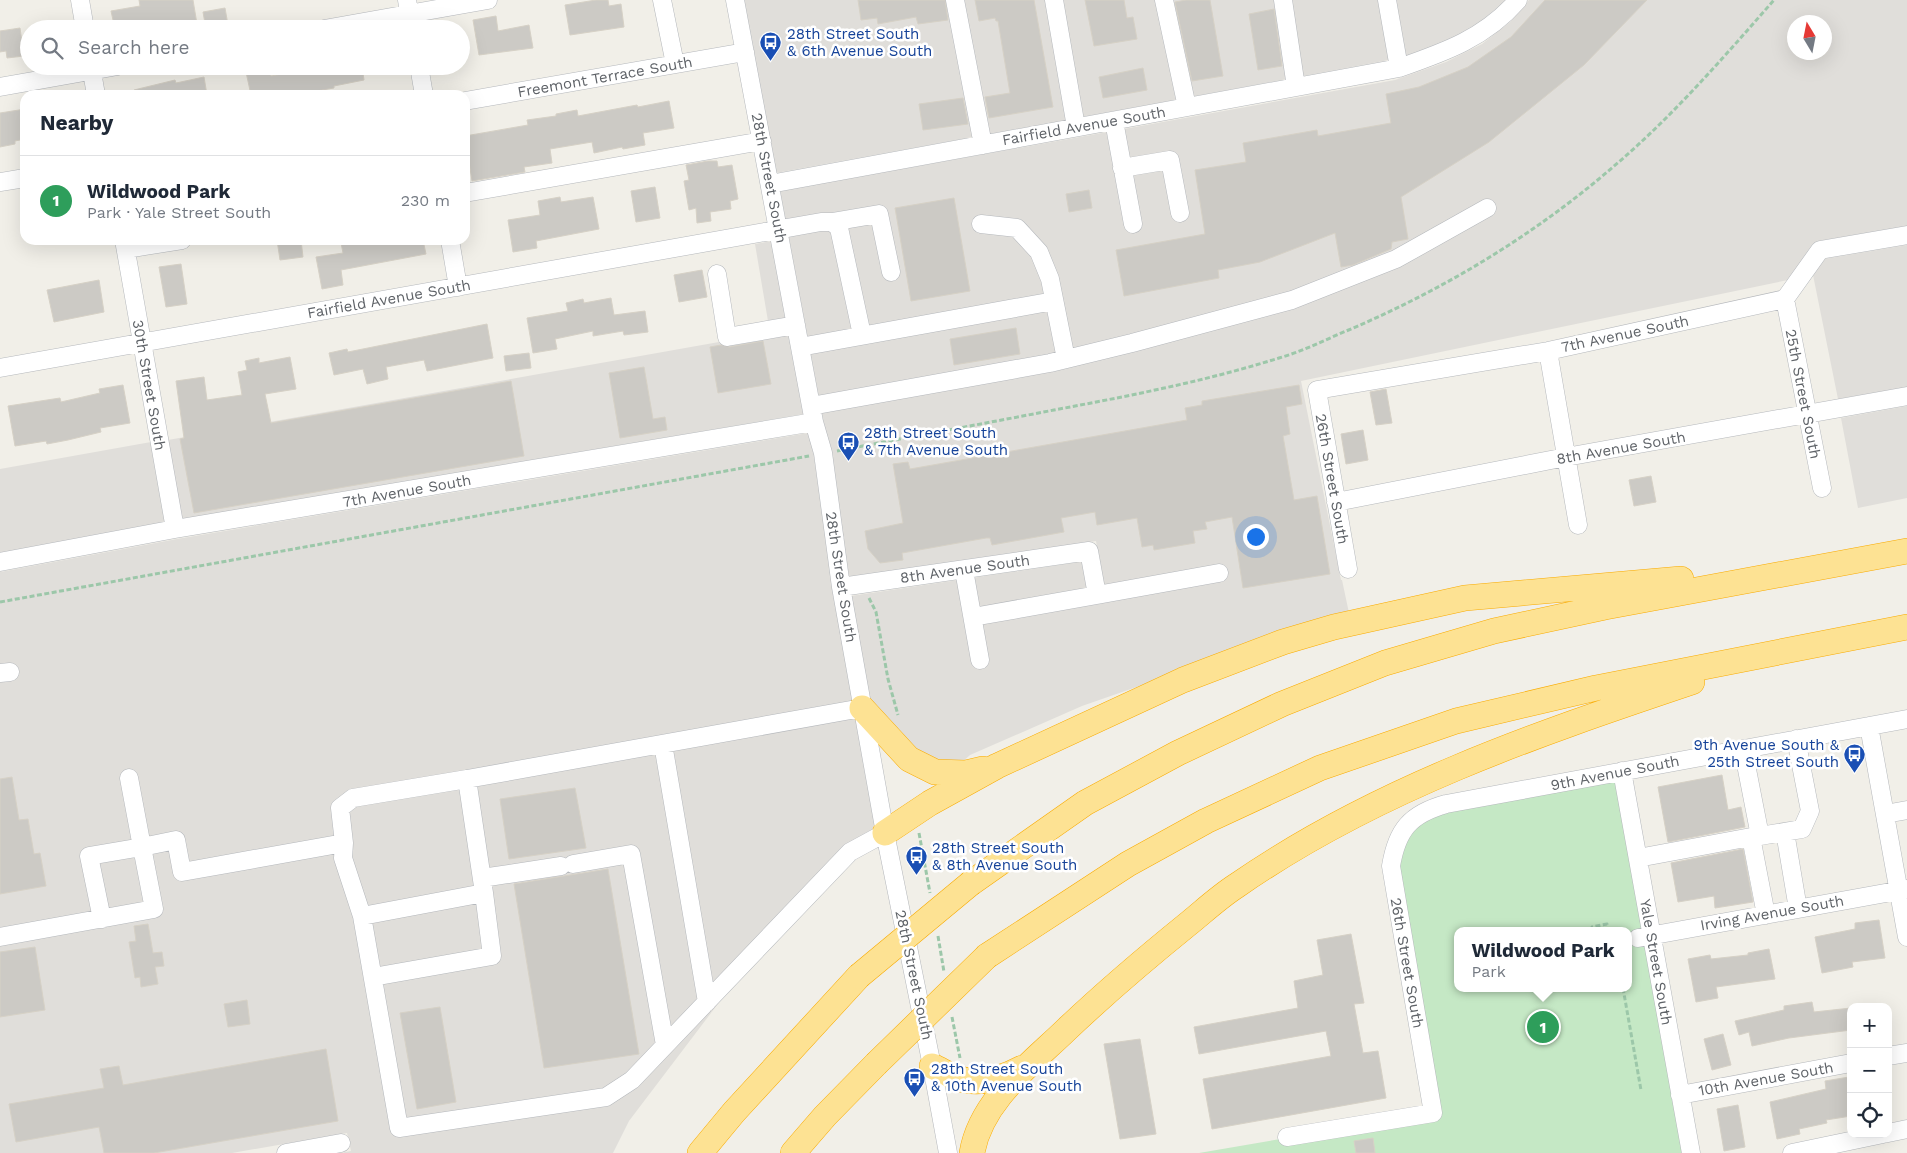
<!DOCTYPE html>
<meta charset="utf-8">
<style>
:root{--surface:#fff;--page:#f6f6f7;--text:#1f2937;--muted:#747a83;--line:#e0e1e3;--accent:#db2777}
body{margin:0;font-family:"Work Sans",sans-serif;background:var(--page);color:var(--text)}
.controls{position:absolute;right:15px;bottom:15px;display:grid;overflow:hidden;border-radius:10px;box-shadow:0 5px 20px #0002}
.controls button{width:45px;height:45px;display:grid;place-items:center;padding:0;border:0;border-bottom:1px solid var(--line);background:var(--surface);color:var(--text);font:25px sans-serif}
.compass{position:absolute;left:1787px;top:15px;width:45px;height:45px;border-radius:50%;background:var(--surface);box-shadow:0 5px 20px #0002;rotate:350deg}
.you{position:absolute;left:1255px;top:536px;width:18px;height:18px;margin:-12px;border:4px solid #fff;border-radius:50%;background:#1a73e8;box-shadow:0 0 0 8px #1a73e833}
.badge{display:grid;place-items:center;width:32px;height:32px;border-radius:50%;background:var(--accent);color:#fff;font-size:16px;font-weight:700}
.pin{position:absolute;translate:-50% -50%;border:2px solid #fff;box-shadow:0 1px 5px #0006}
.popup{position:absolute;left:1454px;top:927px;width:178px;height:65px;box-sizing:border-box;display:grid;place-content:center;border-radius:10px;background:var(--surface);filter:drop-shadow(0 1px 4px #0005);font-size:16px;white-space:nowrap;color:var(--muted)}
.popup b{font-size:19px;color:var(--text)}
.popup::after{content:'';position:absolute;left:50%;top:100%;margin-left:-10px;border:10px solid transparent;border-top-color:var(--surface)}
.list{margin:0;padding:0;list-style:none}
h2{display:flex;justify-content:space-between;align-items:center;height:65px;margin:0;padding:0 20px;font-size:21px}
h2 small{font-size:16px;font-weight:400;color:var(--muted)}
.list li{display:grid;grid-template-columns:32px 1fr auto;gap:15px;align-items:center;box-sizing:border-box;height:90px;padding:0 20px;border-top:1px solid var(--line)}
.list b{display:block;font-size:19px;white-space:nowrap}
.list p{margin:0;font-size:16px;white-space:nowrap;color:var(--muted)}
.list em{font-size:16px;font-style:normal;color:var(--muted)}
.icon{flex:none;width:28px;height:28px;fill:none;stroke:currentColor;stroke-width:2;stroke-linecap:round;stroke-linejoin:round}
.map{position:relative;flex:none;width:1907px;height:1153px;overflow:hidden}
.search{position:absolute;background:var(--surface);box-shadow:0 5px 20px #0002;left:20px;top:20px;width:450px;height:55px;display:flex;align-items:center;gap:12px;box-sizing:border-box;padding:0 18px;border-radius:28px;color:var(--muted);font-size:19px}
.panel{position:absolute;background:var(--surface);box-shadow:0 5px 20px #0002;left:20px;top:90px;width:450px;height:155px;border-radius:15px}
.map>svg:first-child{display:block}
.industrial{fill:#e0deda;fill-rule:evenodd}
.green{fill:#c5e8c5;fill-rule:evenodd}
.building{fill:#cccac5;stroke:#d6d1c6}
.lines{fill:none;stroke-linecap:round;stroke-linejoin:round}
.minor-casing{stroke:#b5b8bc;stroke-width:19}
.highway-casing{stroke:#f9ab00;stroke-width:26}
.path{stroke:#9cc7a9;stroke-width:3;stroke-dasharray:5 2.5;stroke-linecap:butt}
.minor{stroke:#fff;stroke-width:18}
.highway{stroke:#fde293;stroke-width:25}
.highway-bridge-casing{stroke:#f9ab00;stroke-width:26;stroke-linecap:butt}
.highway-bridge{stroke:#fde293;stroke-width:25}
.labels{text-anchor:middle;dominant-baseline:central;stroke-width:5;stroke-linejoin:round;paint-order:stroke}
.transit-label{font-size:15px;fill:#164399;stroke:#fff;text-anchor:start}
.street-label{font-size:15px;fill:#5f6368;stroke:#fff}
</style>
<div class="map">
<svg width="1907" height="1153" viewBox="0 0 1907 1153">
<rect width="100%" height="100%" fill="#f1efe8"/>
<!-- industrial -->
<path class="industrial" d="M 744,0 L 1046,0 L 1066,120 L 776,173 Z
M 1063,0 L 1379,0 L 1389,60 L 1083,117 Z
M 1396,0 L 1506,0 L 1499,8 L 1474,27 L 1439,44 L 1406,56 Z
M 1529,0 L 1907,0 L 1907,226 L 1818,241 L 1813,244 L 1788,280 L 1301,381 L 1341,580 L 1342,580 L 1349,613 L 1082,706 L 970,755 L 961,763 L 936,762 L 910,749 L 870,703 L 851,596 L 1099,559 L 1096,541 L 849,577 L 831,452 L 823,420 L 780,191 L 1395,80 L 1446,62 L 1482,44 L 1510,22 ZM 1794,22 L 1824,22 L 1824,52 L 1794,52 Z
M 772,241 L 804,414 L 182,519 L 168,440 L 770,333 L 755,244 Z
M 1907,245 L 1907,387 L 1838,399 L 1813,275 L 1824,259 Z
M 1907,406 L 1907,498 L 1858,508 L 1841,418 Z
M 808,433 L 814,455 L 834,598 L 875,828 L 873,829 L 875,832 L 733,984 L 629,1121 L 613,1153 L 340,1153 L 351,1151 L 347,1133 L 232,1153 L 0,1153 L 0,572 L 177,539 Z
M 151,442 L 165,522 L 0,553 L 0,469 Z"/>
<!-- green -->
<path class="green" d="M 1622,771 L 1691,1153 L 1199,1153 L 1433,1113 L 1392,875 L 1413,818 ZM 1458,931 L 1628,931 L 1628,988 L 1458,988 Z"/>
<!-- building -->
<path class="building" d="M 139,0 L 193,0 L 197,24 L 173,29 L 115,29 L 111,11 L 140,6 Z
M 596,0 L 608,0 L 609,6 L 621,4 L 624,27 L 570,35 L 565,5 Z
M 858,0 L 945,0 L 948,20 L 918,24 L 916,17 L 878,24 L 877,18 L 861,20 Z
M 975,0 L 1034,0 L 1053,107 L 989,118 L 985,97 L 1010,93 L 998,21 L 996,21 L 995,18 L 979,21 Z
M 1085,0 L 1124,0 L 1127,18 L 1133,17 L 1137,39 L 1094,46 Z
M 1186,0 L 1210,0 L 1223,76 L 1192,81 L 1175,2 Z
M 1545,0 L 1647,0 L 1584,65 L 1489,142 L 1401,197 L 1408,239 L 1392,242 L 1391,249 L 1353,265 L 1341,267 L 1335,233 L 1260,262 L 1218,270 L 1219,278 L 1124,296 L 1116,250 L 1205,234 L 1195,170 L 1246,162 L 1243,143 L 1317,130 L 1318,136 L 1391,123 L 1386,94 L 1419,87 L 1468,67 L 1511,37 Z
M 225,8 L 228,25 L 206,29 L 203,12 Z
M 1274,9 L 1282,66 L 1258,70 L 1249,14 Z
M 496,16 L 498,31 L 529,25 L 533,48 L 479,55 L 473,20 Z
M 20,28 L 24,56 L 7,58 L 6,51 L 0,52 L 0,31 Z
M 309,66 L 362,66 L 364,80 L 334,86 L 334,88 L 291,95 L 251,95 L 246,72 L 269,67 L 271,76 L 309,69 Z
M 1143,68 L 1147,90 L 1103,98 L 1099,77 Z
M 204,77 L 207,95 L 135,95 L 134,90 L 175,80 L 176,83 Z
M 963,98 L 968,124 L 923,130 L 919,104 Z
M 669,101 L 674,128 L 643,133 L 645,145 L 623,149 L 622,147 L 594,153 L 592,142 L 550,149 L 552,163 L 524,167 L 525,172 L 472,181 L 465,136 L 528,125 L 527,120 L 556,116 L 556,114 L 577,110 L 578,116 L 637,105 L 638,107 Z
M 25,109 L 25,139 L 15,141 L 15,144 L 0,147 L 0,113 Z
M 708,161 L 717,161 L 718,167 L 732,165 L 738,199 L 730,201 L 731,209 L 710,212 L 711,221 L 697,223 L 696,208 L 689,210 L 684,181 L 689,180 L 686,165 Z
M 655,187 L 660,218 L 636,222 L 631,191 Z
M 1089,190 L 1092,208 L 1069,212 L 1066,194 Z
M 560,197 L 561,202 L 593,197 L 599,229 L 536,241 L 537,248 L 513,252 L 508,220 L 540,215 L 538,201 Z
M 954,198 L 970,291 L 911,301 L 895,208 Z
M 277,240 L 301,240 L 303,257 L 280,260 Z
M 359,240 L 363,240 L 363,242 L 376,240 L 423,240 L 426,254 L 341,270 L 343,285 L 322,289 L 316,257 L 343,253 L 341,243 Z
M 181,264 L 187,304 L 166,307 L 159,267 Z
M 702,270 L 707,297 L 679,302 L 674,275 Z
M 99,280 L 104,312 L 54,322 L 47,290 Z
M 611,298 L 614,315 L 645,311 L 648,332 L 624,335 L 623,331 L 593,336 L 593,331 L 555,339 L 557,349 L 533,353 L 527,318 L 568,311 L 566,303 L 583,299 L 584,303 Z
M 487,324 L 493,358 L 427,371 L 424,360 L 386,367 L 388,379 L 367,384 L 363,369 L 334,375 L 329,353 L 347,349 L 348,352 Z
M 1016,328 L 1020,354 L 954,365 L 950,339 Z
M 763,341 L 771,384 L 718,393 L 710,347 L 721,345 L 729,347 Z
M 529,353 L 531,368 L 506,371 L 504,356 Z
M 290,357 L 296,389 L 265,394 L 271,423 L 511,381 L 524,456 L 194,513 L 180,439 L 184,438 L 176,381 L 204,377 L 207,400 L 242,395 L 238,372 L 247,370 L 245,361 L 259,358 L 259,363 Z
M 644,367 L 653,419 L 665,417 L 667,430 L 620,438 L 609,373 Z
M 123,385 L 130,423 L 100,428 L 101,432 L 68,440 L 47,444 L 46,441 L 15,446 L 8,406 L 60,398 L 61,402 L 100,393 L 99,389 Z
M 1299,385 L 1302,404 L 1286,407 L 1290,434 L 1283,436 L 1294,500 L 1317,496 L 1330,574 L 1243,588 L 1232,517 L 1205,522 L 1207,529 L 1193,531 L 1195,543 L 1154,550 L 1153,545 L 1142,547 L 1137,518 L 1097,525 L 1095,512 L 1061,518 L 1064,532 L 992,545 L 990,538 L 986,538 L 902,553 L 903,560 L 880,563 L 868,549 L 865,531 L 903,523 L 893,464 L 908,462 L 910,469 L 1187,420 L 1185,408 L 1202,405 L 1202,401 Z
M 1386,389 L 1392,423 L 1376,425 L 1370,392 Z
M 1363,430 L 1368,460 L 1346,464 L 1341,434 Z
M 1651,476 L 1656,502 L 1634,506 L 1629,480 Z
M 1722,775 L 1728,810 L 1741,807 L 1745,827 L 1668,842 L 1658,787 Z
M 12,777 L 19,820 L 28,819 L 34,854 L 40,853 L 46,886 L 0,894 L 0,779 Z
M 575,788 L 586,848 L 509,859 L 500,799 Z
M 1743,849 L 1753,902 L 1715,908 L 1714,896 L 1678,902 L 1671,863 Z
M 608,869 L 639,1054 L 544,1068 L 514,884 Z
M 1879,920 L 1885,958 L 1852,962 L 1853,967 L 1822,973 L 1815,937 L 1855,929 L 1855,923 Z
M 148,924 L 153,953 L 162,952 L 164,966 L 155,967 L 158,984 L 141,987 L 140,977 L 135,978 L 129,942 L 136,941 L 134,926 Z
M 1351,934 L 1364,1003 L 1354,1004 L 1363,1053 L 1378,1051 L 1386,1098 L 1212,1129 L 1203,1079 L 1331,1056 L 1326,1031 L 1199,1054 L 1194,1027 L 1298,1008 L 1294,981 L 1323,975 L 1317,940 Z
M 35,947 L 45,1010 L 0,1017 L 0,952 Z
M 1769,949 L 1775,979 L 1716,987 L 1718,998 L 1696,1002 L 1688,959 L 1710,955 L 1711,959 L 1748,955 L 1748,953 Z
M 247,1000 L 250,1024 L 228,1027 L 224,1004 Z
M 1812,1002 L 1814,1012 L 1851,1008 L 1851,1030 L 1789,1038 L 1752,1046 L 1749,1032 L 1739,1035 L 1735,1021 L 1784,1010 L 1784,1006 Z
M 440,1007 L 456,1102 L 417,1109 L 400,1013 Z
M 1723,1034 L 1731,1065 L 1712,1070 L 1704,1039 Z
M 1140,1039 L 1156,1134 L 1120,1139 L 1104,1044 Z
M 326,1049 L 338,1121 L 154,1153 L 104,1153 L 99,1127 L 16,1142 L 9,1104 L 104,1088 L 100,1069 L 119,1066 L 123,1085 Z
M 1849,1077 L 1851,1116 L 1826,1120 L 1827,1123 L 1799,1129 L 1800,1134 L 1777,1139 L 1770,1102 L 1826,1089 L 1825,1081 Z
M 1738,1105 L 1745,1147 L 1724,1151 L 1717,1109 Z
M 1373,1138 L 1375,1153 L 1356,1153 L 1354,1141 Z"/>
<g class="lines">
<defs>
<path id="minor" d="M 80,0 L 85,29
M 407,0 L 412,29
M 662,0 L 675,64
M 735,0 L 814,422 L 823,453 L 841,587 L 885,833 L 932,1066 L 948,1153
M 955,0 L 983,145
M 1054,0 L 1076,127
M 1164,0 L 1187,107
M 1283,0 L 1296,87
M 1387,0 L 1399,68
M 324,29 L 488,0
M 91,66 L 96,95
M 419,66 L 424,95
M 0,87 L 118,66
M 465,101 L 745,52
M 1114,121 L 1133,224
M 1122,168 L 1170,160 L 1180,213
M 0,182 L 25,178
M 770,184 L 1399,68 C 1445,52 1485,38 1518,0
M 465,193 L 762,141
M 832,222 L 879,214 L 891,272
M 981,224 L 1017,228 L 1039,252 L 1050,279 L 1066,359
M 124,240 L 175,529
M 450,240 L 458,287
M 126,249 L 182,240
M 717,274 L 727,337 L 796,325
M 1785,299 L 1822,488
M 800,347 L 1054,301
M 1548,351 L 1578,525
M 0,368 L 821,222 L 832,222 L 839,228 L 862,335
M 811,406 L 1050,363 L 1132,343 L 1292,300 L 1396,259 L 1487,208
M 1336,502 L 1566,457 L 1907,396
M 0,562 L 175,529 L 814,422
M 1348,569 L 1317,390 L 1548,351 L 1785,299 L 1820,250 L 1907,235
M 964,570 L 980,660
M 841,587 L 1089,551 L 1097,595 L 973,617
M 1097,595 L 1219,573
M 0,673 L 10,672
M 862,708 L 467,779 L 484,893 L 362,916 L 399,1128 L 606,1097 L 632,1080 L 850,852 L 885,833
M 1869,726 L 1907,937
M 663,744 L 707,1002
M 1743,749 L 1760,836 L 1802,829 L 1810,811 L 1796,739
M 1622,771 L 1691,1153
M 129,778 L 142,847 L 176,840 L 182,872 L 344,843
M 1885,814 L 1907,810
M 1785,832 L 1798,909
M 1760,836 L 1751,837 L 1766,915
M 1638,858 L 1751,837
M 573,864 L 631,854 L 665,1045
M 482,878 L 561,866
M 362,916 L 343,858 L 344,843 L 340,808 L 353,798 L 467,779
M 0,937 L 154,909 L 142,847 L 89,856 L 102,919
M 1638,938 L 1907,889
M 373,977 L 492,956 L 484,893
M 1888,1056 L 1907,1053
M 1680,1095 L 1851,1063
M 1888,1133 L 1907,1129
M 1287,1137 L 1433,1113 L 1391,866 C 1397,830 1410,814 1446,804 L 1907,719
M 286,1153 L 341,1143
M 1792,1153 L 1883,1134"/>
<path id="highway" d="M 862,708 L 909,759 L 935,772 L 966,773 L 983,769
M 885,833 L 930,803 L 997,766 L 1183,680 L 1283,642 L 1334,627 L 1465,598 L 1681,579
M 971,883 L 1085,803 L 1178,753 L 1282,704 L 1385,663 L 1494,631 L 1605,607 L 1907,551
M 987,956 L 1128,864 L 1206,821 L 1320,768 L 1456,721 L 1596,688 L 1907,627
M 932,1066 C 941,1070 949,1075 957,1078 C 979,1086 1003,1078 1022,1068
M 700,1153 L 734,1112 L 859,976
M 793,1153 L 825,1116 L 876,1064
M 972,1153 C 981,1100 1031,1064 1067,1029 C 1106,992 1146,958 1188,924 C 1204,911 1219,897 1236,886 C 1374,790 1534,735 1692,682"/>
</defs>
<!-- minor casing -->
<use href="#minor" class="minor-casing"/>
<!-- highway casing -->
<use href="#highway" class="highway-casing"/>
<!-- path -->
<path class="path" d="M 837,451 C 909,437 982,424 1054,410 C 1129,396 1206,381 1279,358 C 1300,352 1319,343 1339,334 C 1438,293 1532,237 1613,167 C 1672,117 1723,58 1774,0
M 869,598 L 876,612 L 888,679 L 898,715
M 0,602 L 809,456
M 919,833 L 930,893
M 1592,931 L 1592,927 L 1607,924 L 1608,931
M 938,936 L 944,972
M 1623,988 L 1641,1090
M 952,1017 L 960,1058"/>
<!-- minor -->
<use href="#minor" class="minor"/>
<!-- highway -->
<use href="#highway" class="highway"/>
<defs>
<path id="highway-bridge" d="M 859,976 L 971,883
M 876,1064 L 987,956"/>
</defs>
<!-- highway-bridge casing -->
<use href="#highway-bridge" class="highway-bridge-casing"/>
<!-- highway-bridge -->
<use href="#highway-bridge" class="highway-bridge"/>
</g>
<!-- icons -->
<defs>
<symbol id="bus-pin" viewBox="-11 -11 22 30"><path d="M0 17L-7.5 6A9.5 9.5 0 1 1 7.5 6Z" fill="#1a4fb4" stroke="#fff"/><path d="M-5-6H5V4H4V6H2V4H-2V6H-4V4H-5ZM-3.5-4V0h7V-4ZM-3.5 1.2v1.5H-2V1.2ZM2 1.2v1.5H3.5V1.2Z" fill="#fff"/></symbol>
</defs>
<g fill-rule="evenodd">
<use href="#bus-pin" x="758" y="30" width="25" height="34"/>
<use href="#bus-pin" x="836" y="430" width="25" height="34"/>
<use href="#bus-pin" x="1842" y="742" width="25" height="34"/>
<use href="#bus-pin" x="904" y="844" width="25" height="34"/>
<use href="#bus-pin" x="902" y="1066" width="25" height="34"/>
</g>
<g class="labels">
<!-- transit labels -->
<g class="transit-label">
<text x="787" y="34">28th Street South<tspan x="787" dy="17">&amp; 6th Avenue South</tspan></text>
<text x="864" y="433">28th Street South<tspan x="864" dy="17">&amp; 7th Avenue South</tspan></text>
<text x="1839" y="745" text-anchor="end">9th Avenue South &amp;<tspan x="1839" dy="17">25th Street South</tspan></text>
<text x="932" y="848">28th Street South<tspan x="932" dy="17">&amp; 8th Avenue South</tspan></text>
<text x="931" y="1069">28th Street South<tspan x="931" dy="17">&amp; 10th Avenue South</tspan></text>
</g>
<!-- street labels -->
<g class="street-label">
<text transform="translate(605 77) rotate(-10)">Freemont Terrace South</text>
<text transform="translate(1084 126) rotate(-10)">Fairfield Avenue South</text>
<text transform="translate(769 178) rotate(79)">28th Street South</text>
<text transform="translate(389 299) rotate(-10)">Fairfield Avenue South</text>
<text transform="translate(1625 334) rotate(-12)">7th Avenue South</text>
<text transform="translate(149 385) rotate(80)">30th Street South</text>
<text transform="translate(1803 394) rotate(79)">25th Street South</text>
<text transform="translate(1621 448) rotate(-10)">8th Avenue South</text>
<text transform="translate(1332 479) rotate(80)">26th Street South</text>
<text transform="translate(407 491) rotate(-10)">7th Avenue South</text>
<text transform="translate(965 569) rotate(-8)">8th Avenue South</text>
<text transform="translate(841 577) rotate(81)">28th Street South</text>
<text transform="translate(1615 773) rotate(-11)">9th Avenue South</text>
<text transform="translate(1772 913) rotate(-10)">Irving Avenue South</text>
<text transform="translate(1656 962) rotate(80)">Yale Street South</text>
<text transform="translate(1407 963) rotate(80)">26th Street South</text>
<text transform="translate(914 975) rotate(78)">28th Street South</text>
<text transform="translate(1766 1079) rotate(-10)">10th Avenue South</text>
</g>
</g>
</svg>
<div class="controls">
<button>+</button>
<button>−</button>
<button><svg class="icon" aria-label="locate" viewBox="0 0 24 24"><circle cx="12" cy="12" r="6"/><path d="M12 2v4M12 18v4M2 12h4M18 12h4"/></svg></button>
</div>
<svg class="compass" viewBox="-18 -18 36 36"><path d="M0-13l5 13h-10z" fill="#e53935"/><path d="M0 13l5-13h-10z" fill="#747a83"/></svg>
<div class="you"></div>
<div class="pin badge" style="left:1543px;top:1027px;background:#2e9e5b">1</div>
<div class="popup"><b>Wildwood Park</b>Park</div>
<div class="search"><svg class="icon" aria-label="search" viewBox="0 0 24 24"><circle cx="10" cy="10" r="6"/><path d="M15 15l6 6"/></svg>Search here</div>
<section class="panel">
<h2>Nearby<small></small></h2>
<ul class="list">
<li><span class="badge" style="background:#2e9e5b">1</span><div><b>Wildwood Park</b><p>Park · Yale Street South</p></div><em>230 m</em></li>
</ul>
</section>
</div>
